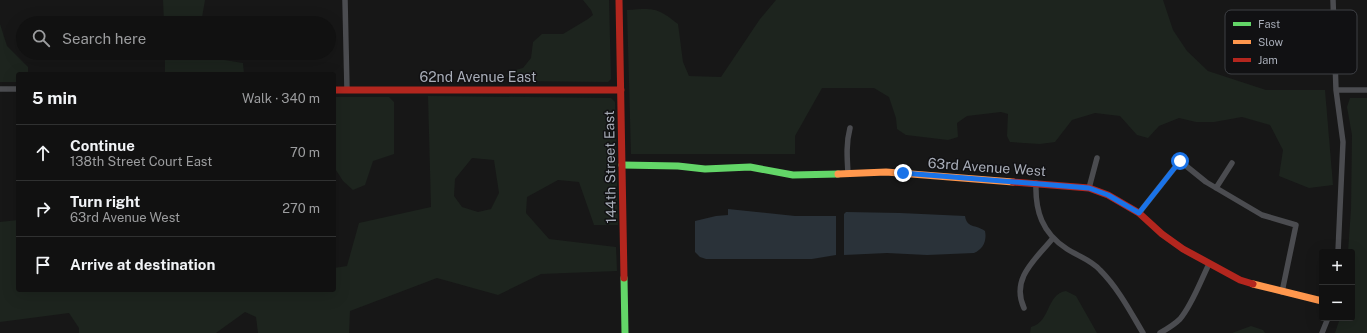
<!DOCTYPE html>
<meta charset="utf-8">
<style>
:root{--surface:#111;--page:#1a1a1a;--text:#f1f3f6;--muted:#9c9d9f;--line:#303131}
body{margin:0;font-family:"Public Sans",sans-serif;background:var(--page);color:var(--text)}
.controls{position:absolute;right:12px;bottom:12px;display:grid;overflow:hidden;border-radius:4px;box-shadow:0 4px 16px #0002}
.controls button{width:36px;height:36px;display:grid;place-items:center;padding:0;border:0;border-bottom:1px solid var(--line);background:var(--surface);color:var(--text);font:20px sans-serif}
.stop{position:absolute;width:12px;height:12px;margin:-9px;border:3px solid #1a73e8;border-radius:50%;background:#fff}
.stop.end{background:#1a73e8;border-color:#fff;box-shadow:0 1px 4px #0008}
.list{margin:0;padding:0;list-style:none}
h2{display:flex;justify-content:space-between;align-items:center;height:52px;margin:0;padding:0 16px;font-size:17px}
h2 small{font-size:13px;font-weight:400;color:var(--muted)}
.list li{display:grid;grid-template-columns:26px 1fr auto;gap:12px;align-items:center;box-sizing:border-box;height:56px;padding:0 16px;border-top:1px solid var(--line)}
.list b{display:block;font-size:15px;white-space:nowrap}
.list p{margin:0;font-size:13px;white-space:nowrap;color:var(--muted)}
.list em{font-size:13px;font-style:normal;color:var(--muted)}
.icon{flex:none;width:22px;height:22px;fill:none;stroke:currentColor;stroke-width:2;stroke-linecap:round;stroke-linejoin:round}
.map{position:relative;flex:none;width:1367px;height:333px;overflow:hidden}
.search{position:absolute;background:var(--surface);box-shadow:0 4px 16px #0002;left:16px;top:16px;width:320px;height:44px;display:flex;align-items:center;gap:10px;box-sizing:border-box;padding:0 14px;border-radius:22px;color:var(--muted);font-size:15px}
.panel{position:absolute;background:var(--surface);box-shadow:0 4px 16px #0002;left:16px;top:72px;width:320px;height:220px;border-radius:4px}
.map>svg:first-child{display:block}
.green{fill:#1d241e;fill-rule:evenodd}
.water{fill:#2a3239}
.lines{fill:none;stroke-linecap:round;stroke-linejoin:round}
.street{stroke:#4b4c50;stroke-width:5.5}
.fast{stroke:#63d668;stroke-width:7}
.slow{stroke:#ff974d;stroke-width:7}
.jam{stroke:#b3261e;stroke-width:7}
.route{stroke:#1a73e8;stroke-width:5}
.labels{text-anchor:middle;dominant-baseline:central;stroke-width:3;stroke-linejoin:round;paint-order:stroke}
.street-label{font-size:14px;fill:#a8adb8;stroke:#111113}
.key{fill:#111113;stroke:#3e4045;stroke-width:1}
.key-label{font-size:11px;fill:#a8adb8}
</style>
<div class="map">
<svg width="1367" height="333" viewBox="0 0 1367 333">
<rect width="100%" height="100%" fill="#171717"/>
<!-- green -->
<path class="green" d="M 163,0 L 205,0 L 201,23 L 164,23 Z
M 583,0 L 609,0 L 611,79 L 608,82 L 512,81 L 506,76 L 508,72 L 523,68 L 531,58 L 533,42 L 542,34 L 563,34 L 588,19 L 593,15 L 591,10 Z
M 776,0 L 1163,0 L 1173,30 L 1187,51 L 1208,71 L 1266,90 L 1325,90 L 1333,185 L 1309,188 L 1279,176 L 1283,150 L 1270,125 L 1242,117 L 1214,122 L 1196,122 L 1179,118 L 1159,126 L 1148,138 L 1137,135 L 1120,116 L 1095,113 L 1072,120 L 1055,142 L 1040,144 L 1010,142 L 1007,136 L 1008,114 L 1001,112 L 967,116 L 957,123 L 958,137 L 948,140 L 906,135 L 897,129 L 896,118 L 889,97 L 874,88 L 822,88 L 795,136 L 795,154 L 631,154 L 627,10 C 653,8 657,7 678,24 L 683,62 L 689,76 L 721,77 L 760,19 Z
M 0,24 L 7,46 L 28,67 L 28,74 L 18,74 L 18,82 L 0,82 Z
M 165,53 L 202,53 L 206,57 L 243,63 L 244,74 L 165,74 Z
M 428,96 L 611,98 L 615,102 L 618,225 L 594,225 L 579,182 L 558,180 L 527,197 L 526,213 L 549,239 L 616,247 L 617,271 L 541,274 L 498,295 L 437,278 L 350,311 L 349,333 L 258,333 L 256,317 L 245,312 L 216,333 L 79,333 L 79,328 L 69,313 L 0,322 L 0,222 L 18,220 L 18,290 L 334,290 L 334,268 L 347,266 L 359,223 L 431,207 ZM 472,158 L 494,160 L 499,193 L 491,209 L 478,212 L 462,207 L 454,196 L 455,179 Z
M 334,97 L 389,97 L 394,102 L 394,154 L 373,161 L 365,185 L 353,190 L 343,181 L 334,167 Z
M 1350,98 L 1367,98 L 1367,333 L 1335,333 L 1340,318 L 1352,318 L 1352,252 L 1348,252 L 1351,209 L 1352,135 L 1347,107 Z
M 1066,291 L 1076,296 L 1097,333 L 1030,333 L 1031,327 C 1051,322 1046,294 1066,291 Z
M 1251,326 L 1263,330 L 1265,333 L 1232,333 Z"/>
<!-- water -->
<path class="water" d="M 728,209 L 795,216 L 836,216 L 836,255 L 812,259 L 706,259 L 700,257 L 695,252 L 695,221 L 716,216 L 728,215 Z
M 846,212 L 900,213 L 965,216 C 967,229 976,224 985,231 C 987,241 983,249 974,253 L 927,255 L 887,253 L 844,255 L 844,214 Z"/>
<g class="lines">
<!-- street -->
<path class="street" d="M 345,0 L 347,90
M 1333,0 L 1336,90 L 1343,142 L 1338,252
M 0,89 L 18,89
M 1336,90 L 1367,90
M 848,173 C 847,157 846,143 850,128
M 1036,183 C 1035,211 1042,233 1067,249 C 1078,256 1091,260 1100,270 C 1118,288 1130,311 1143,333
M 1089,188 L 1097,158
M 1216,188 L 1232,163
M 1139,213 L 1180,161 L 1206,182 L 1262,215 L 1296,225 L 1282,292
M 1024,308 C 1010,278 1037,258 1053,238
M 1160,333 C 1167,329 1174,325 1180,319 C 1192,305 1201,280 1209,264
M 1322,333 L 1328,318"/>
<!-- fast -->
<path class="fast" d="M 622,165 L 678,166 L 705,169 L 750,167 L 793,175 L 838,174
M 624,278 L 625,333"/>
<!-- slow -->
<path class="slow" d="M 838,174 L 886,172 L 1013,182
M 1253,284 L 1322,301"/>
<!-- jam -->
<path class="jam" d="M 619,0 L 624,278
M 334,90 L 621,90
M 1013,182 L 1089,188 L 1108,195 L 1139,213 L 1162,234 L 1183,249 L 1240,280 L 1253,284"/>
</g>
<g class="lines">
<!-- route -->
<path class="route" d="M 903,173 L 1089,188 L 1108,195 L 1139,213 L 1180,161"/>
</g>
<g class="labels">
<!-- street labels -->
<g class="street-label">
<text x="478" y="77">62nd Avenue East</text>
<text transform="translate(610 167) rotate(-91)">144th Street East</text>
<text transform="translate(987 167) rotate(4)">63rd Avenue West</text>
</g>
</g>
<!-- legend -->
<rect x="1225" y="10" width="132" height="64" rx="6" class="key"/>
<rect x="1233" y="22" width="18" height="4" fill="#63d668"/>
<rect x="1233" y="40" width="18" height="4" fill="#ff974d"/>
<rect x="1233" y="58" width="18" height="4" fill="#b3261e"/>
<g class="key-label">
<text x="1258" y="28">Fast</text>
<text x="1258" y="46">Slow</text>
<text x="1258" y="64">Jam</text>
</g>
</svg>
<div class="controls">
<button>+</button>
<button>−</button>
</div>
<div class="stop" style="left:1180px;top:161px"></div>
<div class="stop end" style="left:903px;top:173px"></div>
<div class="search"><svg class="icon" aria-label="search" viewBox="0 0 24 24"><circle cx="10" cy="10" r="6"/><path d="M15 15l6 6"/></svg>Search here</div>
<section class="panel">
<h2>5 min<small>Walk · 340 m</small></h2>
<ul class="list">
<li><svg class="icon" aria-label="ahead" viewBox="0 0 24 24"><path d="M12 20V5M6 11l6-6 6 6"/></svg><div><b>Continue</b><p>138th Street Court East</p></div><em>70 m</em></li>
<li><svg class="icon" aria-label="right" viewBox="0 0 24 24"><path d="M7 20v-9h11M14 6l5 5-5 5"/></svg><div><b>Turn right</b><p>63rd Avenue West</p></div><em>270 m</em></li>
<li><svg class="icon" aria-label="arrive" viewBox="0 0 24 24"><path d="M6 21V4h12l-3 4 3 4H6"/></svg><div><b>Arrive at destination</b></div></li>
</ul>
</section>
</div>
